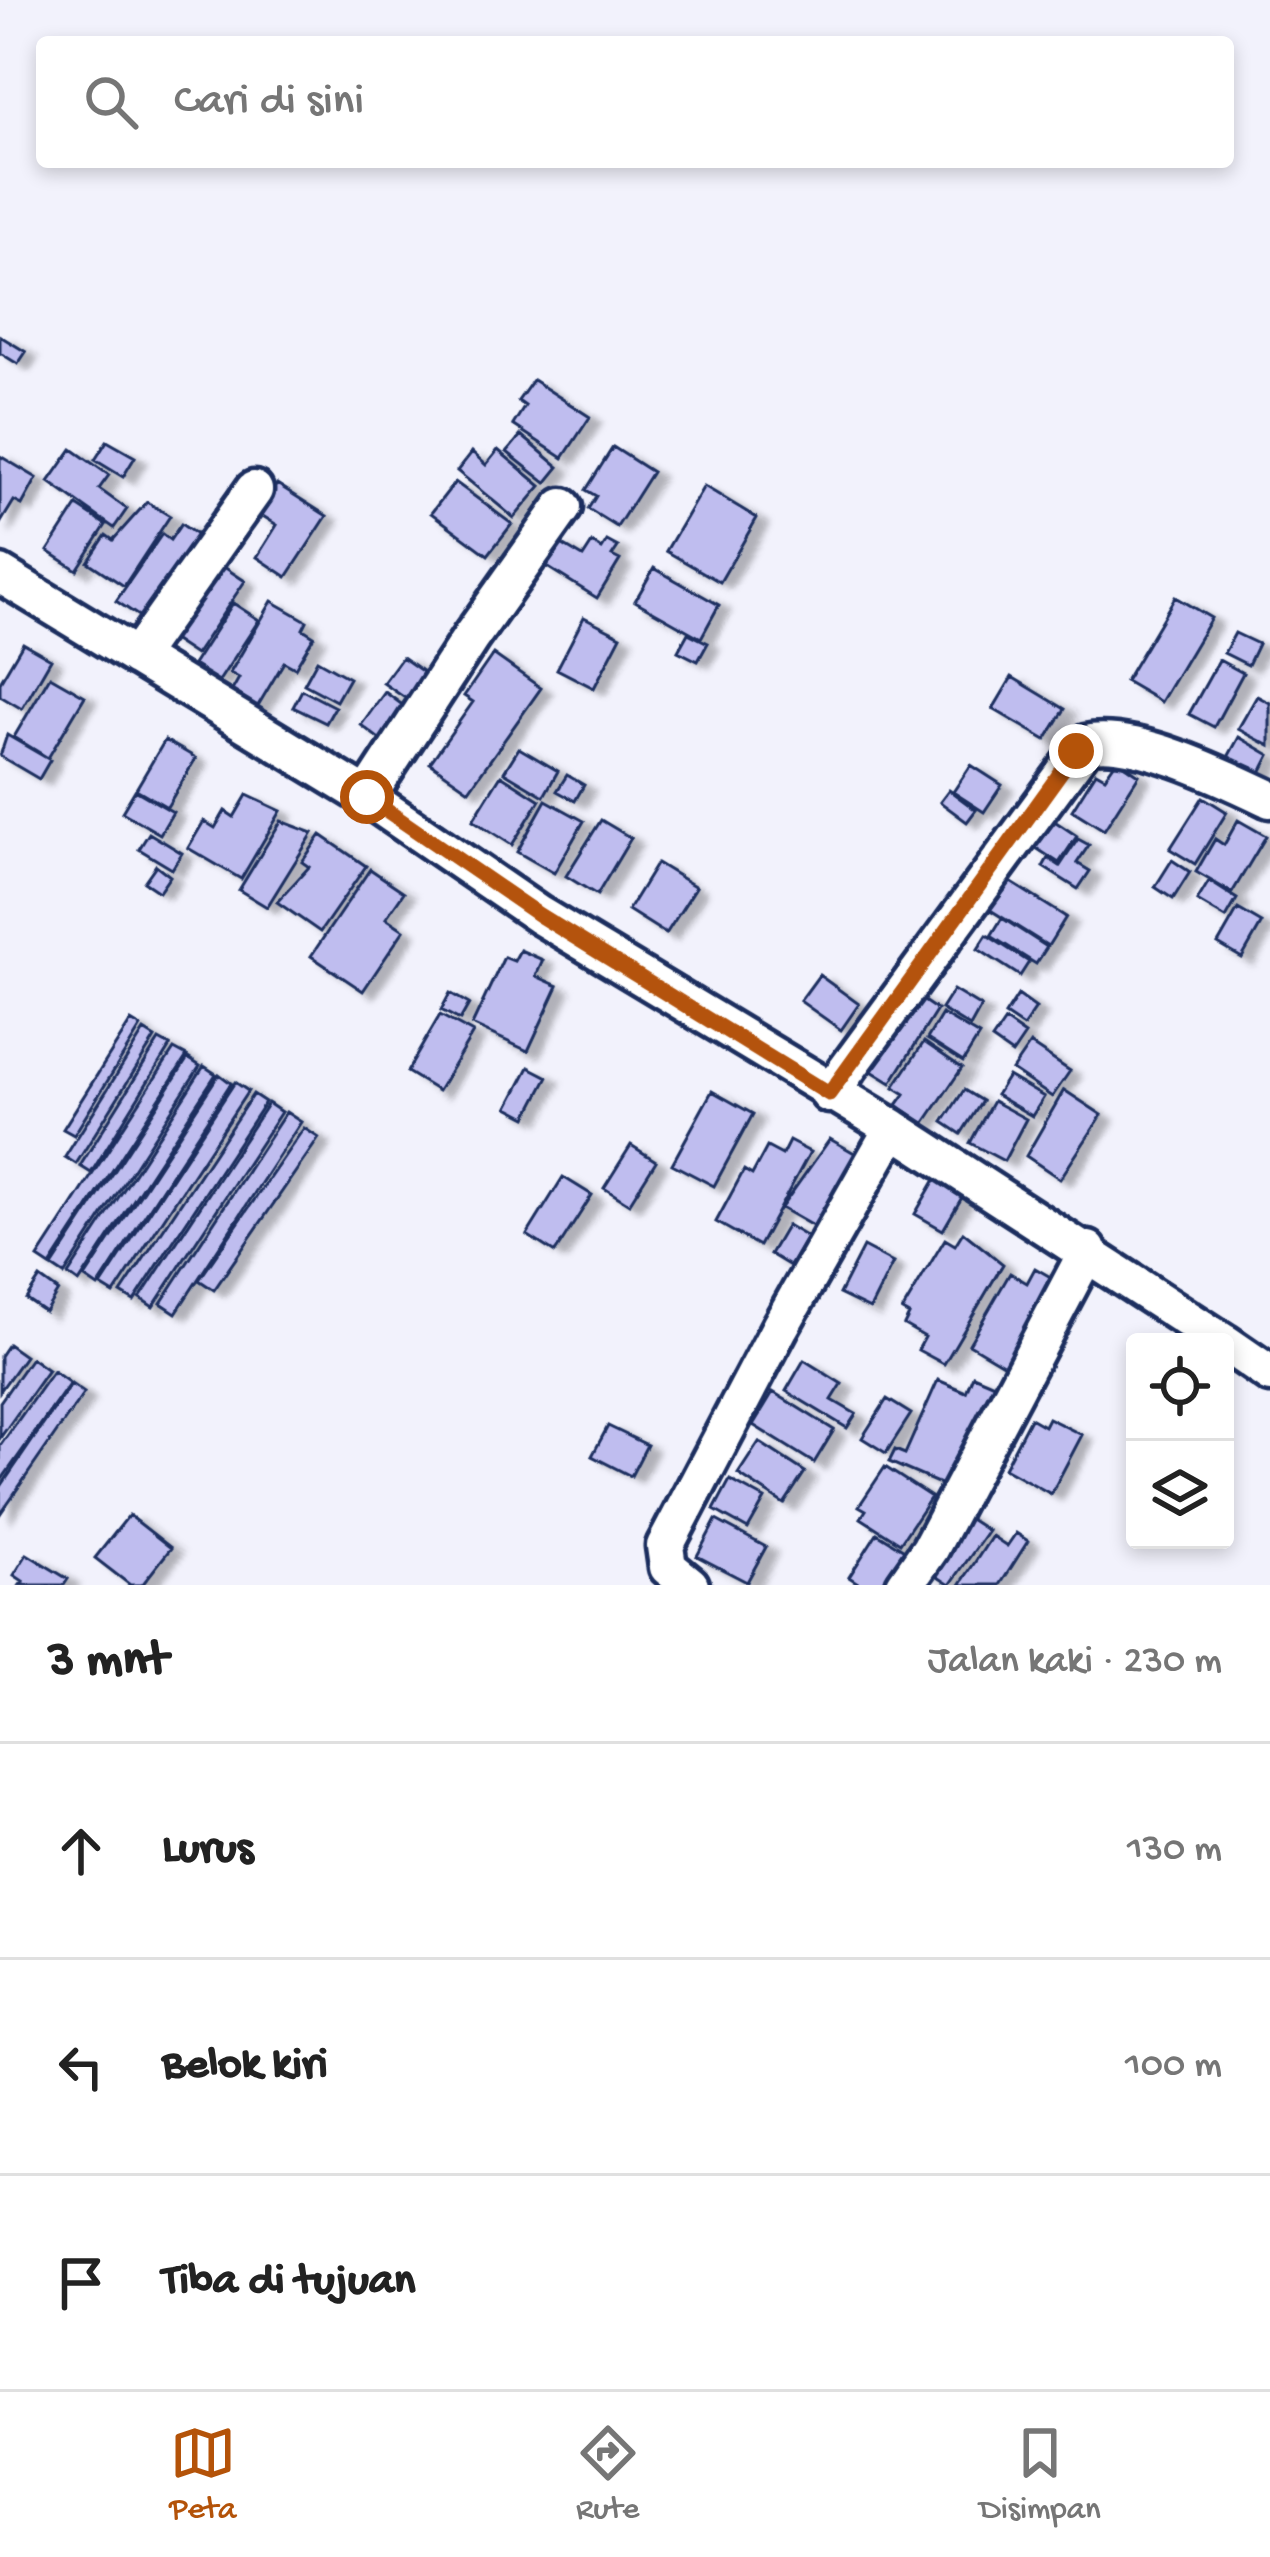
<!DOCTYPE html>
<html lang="id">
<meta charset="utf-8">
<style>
:root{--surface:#fff;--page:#f6f6f6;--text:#222;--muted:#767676;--line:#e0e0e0;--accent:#b45309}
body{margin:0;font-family:"Gochi Hand",sans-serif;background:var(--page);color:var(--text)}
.controls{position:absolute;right:36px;bottom:36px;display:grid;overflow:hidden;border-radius:12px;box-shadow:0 6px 18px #0003}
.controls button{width:108px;height:108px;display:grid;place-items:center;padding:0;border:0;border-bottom:3px solid var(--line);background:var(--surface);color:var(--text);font:60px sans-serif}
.stop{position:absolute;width:36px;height:36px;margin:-27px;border:9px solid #b45309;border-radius:50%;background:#fff}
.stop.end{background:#b45309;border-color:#fff;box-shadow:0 3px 12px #0008}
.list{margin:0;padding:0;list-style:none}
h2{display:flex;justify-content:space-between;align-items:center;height:156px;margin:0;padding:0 48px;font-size:51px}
h2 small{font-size:39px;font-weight:400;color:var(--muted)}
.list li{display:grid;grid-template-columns:78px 1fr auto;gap:36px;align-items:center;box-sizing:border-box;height:216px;padding:0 48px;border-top:3px solid var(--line)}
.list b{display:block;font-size:45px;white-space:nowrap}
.list em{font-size:39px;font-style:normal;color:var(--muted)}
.icon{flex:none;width:66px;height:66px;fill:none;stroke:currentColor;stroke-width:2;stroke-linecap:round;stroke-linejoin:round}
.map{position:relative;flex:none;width:1270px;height:1585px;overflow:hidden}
.search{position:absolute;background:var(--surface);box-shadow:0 6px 18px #0003;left:36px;right:36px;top:36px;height:132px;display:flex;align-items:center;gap:30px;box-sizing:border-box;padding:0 42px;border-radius:12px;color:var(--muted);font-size:45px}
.sheet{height:804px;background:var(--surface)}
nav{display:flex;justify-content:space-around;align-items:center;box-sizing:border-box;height:168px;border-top:3px solid var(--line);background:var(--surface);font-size:33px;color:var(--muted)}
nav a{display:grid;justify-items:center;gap:6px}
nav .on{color:var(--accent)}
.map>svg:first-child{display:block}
.building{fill:#bfbdef;stroke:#1b2f5e;stroke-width:3;filter:url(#shadow)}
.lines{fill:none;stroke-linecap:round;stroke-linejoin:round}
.minor-casing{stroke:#1b2f5e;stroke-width:45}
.minor{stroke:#fff;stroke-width:36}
.route{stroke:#b45309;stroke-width:15}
</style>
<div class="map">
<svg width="1270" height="1585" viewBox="0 0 1270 1585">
<defs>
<filter id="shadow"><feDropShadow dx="11" dy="6" stdDeviation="3" flood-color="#0004"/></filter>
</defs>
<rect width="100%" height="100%" fill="#f2f2fc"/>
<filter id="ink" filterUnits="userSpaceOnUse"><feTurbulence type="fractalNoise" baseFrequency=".00833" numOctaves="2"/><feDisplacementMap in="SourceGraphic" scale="24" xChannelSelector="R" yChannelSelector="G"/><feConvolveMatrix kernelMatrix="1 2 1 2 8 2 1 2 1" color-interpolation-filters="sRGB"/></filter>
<g filter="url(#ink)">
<!-- building -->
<path class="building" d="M 0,336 L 26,352 L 18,364 L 0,353 Z
M 533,380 L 590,417 L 563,458 L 513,425 L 525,406 L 518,401 Z
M 521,435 L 559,467 L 546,483 L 507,452 Z
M 107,441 L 135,457 L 123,477 L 95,460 Z
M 613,447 L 652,472 L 617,527 L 588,509 L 596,496 L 586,490 Z
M 72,449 L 109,475 L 99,489 L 127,509 L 114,528 L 49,482 Z
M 498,450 L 541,486 L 514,518 L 457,471 L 472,452 L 486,465 Z
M 0,456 L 37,478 L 22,505 L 14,501 L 0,524 Z
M 455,482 L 512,524 L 488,555 L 431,513 Z
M 277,484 L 327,516 L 287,577 L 257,557 L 277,525 L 258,513 Z
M 704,486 L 757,518 L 720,582 L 666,551 Z
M 147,502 L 170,516 L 124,586 L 88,562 L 106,535 L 113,540 Z
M 77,506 L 106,525 L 77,570 L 48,551 Z
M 181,524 L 207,542 L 143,619 L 116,601 L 162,534 L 170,540 Z
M 607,541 L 618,547 L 612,556 L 620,560 L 597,598 L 544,565 L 558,542 L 583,557 L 592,543 L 602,549 Z
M 218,563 L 245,581 L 195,655 L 165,635 Z
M 654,568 L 719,605 L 701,638 L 635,601 Z
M 1175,597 L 1211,618 L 1161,702 L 1125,681 Z
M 272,601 L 307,621 L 303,629 L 314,636 L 295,668 L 284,662 L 256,709 L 230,694 L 239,678 L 230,673 Z
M 233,603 L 259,620 L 219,681 L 193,665 Z
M 584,617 L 621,636 L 594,688 L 557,669 Z
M 688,633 L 708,643 L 698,661 L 678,651 Z
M 1235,633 L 1258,644 L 1248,665 L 1224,653 Z
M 23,643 L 51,659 L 22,709 L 0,696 L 0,682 Z
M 493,654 L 541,688 L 469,790 L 430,763 L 473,702 L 464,696 Z
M 402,657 L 436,681 L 418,707 L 383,683 Z
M 317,660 L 349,678 L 336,701 L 304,684 Z
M 1219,660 L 1243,673 L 1214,727 L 1189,714 Z
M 50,676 L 85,696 L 48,758 L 14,737 Z
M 1012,677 L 1065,709 L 1046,740 L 993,709 Z
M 302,690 L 335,707 L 326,723 L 293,707 Z
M 385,692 L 412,712 L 387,745 L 361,725 Z
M 1257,696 L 1270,703 L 1270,746 L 1238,729 Z
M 7,735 L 50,760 L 39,779 L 0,756 Z
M 1239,737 L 1270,755 L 1253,788 L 1221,770 Z
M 165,740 L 196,758 L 167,807 L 136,789 Z
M 519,748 L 558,771 L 544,796 L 504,772 Z
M 1117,760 L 1139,775 L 1104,830 L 1072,810 L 1096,772 L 1105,777 Z
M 971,765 L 1002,785 L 984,812 L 953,792 Z
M 501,775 L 540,800 L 512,845 L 473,820 Z
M 567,775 L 584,785 L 575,801 L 557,791 Z
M 135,790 L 173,812 L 160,834 L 122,812 Z
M 949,790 L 976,810 L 967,822 L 940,802 Z
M 247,795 L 281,811 L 241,879 L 188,848 L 204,821 L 215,828 L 225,811 L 234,817 Z
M 1203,797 L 1227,812 L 1195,864 L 1170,849 Z
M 546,800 L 584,821 L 554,873 L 517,852 Z
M 1050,818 L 1077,836 L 1059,863 L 1033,846 Z
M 601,820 L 631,838 L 597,895 L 566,876 Z
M 1238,820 L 1266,836 L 1232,893 L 1196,872 L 1215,839 L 1224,845 Z
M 281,821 L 313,833 L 267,907 L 239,890 Z
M 149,833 L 182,853 L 172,869 L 139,849 Z
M 321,835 L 366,866 L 320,932 L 277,902 L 309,867 L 302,862 Z
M 1078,839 L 1089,845 L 1077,863 L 1090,871 L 1078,889 L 1043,867 L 1048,858 L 1060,866 Z
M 1172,860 L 1190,872 L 1173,899 L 1155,887 Z
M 657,863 L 696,887 L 666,934 L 628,910 Z
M 156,865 L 170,876 L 159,892 L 144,882 Z
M 370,869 L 404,892 L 386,918 L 404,930 L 363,991 L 311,956 Z
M 1009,881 L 1066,917 L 1048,946 L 984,906 L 994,891 L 1001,895 Z
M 1209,881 L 1237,899 L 1226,918 L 1197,901 Z
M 1238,909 L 1262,923 L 1242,958 L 1218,944 Z
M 1002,918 L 1047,947 L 1036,964 L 991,936 Z
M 987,935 L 1029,962 L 1020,976 L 978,949 Z
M 520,950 L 543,960 L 536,976 L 558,986 L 528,1051 L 472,1025 L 504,957 L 514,961 Z
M 819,975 L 859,1004 L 841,1030 L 800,1001 Z
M 953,990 L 981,1007 L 970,1027 L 941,1009 Z
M 909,991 L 937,1010 L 891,1083 L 862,1065 Z
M 450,993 L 469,1004 L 460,1020 L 441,1010 Z
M 1018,995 L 1036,1008 L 1023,1027 L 1005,1015 Z
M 942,1014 L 979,1036 L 963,1062 L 927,1039 Z
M 440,1015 L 473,1033 L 438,1091 L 407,1072 Z
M 131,1021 L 141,1027 L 74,1135 L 63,1129 Z
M 1005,1021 L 1025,1035 L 1012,1054 L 992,1040 Z
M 144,1031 L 155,1038 L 76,1164 L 65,1157 Z
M 159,1040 L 170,1046 L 91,1173 L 80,1166 Z
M 924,1042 L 962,1068 L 924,1124 L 897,1105 L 905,1094 L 894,1087 Z
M 1030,1044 L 1070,1071 L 1052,1097 L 1012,1070 Z
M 174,1049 L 187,1056 L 50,1266 L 38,1258 Z
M 188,1058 L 200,1066 L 64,1275 L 52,1267 Z
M 204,1066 L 216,1074 L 79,1283 L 68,1275 Z
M 529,1067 L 548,1077 L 527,1117 L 508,1107 Z
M 219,1074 L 231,1083 L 98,1287 L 85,1278 Z
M 1008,1076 L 1044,1097 L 1032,1116 L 996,1095 Z
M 235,1082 L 248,1091 L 114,1294 L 101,1286 Z
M 964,1090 L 982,1101 L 961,1134 L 943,1122 Z
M 1064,1090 L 1102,1115 L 1060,1179 L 1026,1156 Z
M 712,1091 L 753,1114 L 714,1186 L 672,1164 Z
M 253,1094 L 265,1102 L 134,1301 L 121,1293 Z
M 993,1101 L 1026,1119 L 1004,1161 L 970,1143 Z
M 268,1103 L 281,1112 L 153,1307 L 140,1298 Z
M 286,1112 L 301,1122 L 176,1313 L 161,1303 Z
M 304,1128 L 319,1138 L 214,1290 L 199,1280 Z
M 830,1139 L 865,1159 L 823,1232 L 781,1208 Z
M 789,1141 L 810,1152 L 759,1246 L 716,1222 L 744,1170 L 752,1175 L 767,1147 L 782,1155 Z
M 631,1145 L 656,1161 L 629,1204 L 604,1188 Z
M 940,1171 L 968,1187 L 943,1230 L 915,1214 Z
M 563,1177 L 592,1195 L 555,1253 L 527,1235 Z
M 787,1225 L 807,1237 L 790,1266 L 770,1254 Z
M 963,1232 L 1003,1264 L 944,1364 L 918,1350 L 925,1337 L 904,1325 L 909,1315 L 902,1311 L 945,1239 L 955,1245 Z
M 863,1247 L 893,1263 L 870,1309 L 839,1294 Z
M 1035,1268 L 1061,1283 L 1011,1369 L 969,1344 L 1010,1273 L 1027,1283 Z
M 40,1278 L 58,1291 L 45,1312 L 26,1299 Z
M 8,1344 L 25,1356 L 0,1391 L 0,1356 Z
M 31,1358 L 48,1370 L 0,1438 L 0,1402 Z
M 804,1360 L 842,1384 L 832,1400 L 856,1414 L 847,1428 L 786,1391 Z
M 53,1371 L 70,1383 L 0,1482 L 0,1446 Z
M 973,1375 L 1001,1387 L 949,1488 L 889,1462 L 895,1450 L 905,1454 L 938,1380 L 966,1392 Z
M 71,1384 L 84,1393 L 0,1514 L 0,1488 Z
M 773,1392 L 834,1430 L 814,1463 L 753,1425 Z
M 887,1399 L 911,1414 L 886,1453 L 862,1438 Z
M 1030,1418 L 1044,1426 L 1048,1418 L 1082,1435 L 1051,1494 L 1004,1468 Z
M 608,1426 L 647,1445 L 631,1476 L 592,1456 Z
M 759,1442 L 805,1472 L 784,1504 L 738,1474 Z
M 885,1467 L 931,1497 L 900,1543 L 861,1518 L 866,1510 L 859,1506 Z
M 730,1480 L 765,1499 L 748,1529 L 714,1510 Z
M 959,1512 L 988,1531 L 950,1585 L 924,1568 Z
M 129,1515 L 171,1548 L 142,1585 L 130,1585 L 95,1558 Z
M 716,1520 L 766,1547 L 747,1582 L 697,1556 Z
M 877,1533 L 906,1551 L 884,1585 L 861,1585 L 849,1577 Z
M 1016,1533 L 1028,1541 L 1000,1585 L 960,1585 L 992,1536 L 1007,1546 Z
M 27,1554 L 68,1579 L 64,1585 L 20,1585 L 23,1581 L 14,1575 Z"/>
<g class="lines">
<defs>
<path id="minor" d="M 0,574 L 367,797 L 539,915 L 893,1128 L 1223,1342
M 136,657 L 254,490
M 367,797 L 471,637 L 563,507
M 829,1094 L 1086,744 C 1134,733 1226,778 1270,799
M 1225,1343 L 1270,1374
M 690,1585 L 668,1567 L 665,1546 L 780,1327 L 893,1128
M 905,1585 L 930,1549 L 1088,1250"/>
</defs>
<!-- minor casing -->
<use href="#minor" class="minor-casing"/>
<!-- minor -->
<use href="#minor" class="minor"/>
</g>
</g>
<g class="lines" filter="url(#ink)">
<!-- route -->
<path class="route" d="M 367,797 L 539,915 L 829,1094 L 1076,751"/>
</g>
</svg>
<div class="controls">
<button><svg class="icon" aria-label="locate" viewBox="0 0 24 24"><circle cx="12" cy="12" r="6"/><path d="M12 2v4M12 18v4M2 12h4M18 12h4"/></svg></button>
<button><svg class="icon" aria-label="layers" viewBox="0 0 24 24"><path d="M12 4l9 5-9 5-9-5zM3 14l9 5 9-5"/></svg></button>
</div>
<div class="stop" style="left:367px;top:797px"></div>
<div class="stop end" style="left:1076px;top:751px"></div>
<div class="search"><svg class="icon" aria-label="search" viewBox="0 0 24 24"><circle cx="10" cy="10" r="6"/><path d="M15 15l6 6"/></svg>Cari di sini</div>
</div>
<section class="sheet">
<h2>3 mnt<small>Jalan kaki · 230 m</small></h2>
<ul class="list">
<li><svg class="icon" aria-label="ahead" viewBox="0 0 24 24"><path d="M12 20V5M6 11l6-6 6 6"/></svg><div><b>Lurus</b></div><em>130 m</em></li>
<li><svg class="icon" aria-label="left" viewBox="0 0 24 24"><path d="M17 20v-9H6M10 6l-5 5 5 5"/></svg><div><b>Belok kiri</b></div><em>100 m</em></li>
<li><svg class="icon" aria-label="arrive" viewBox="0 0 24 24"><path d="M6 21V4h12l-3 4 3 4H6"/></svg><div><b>Tiba di tujuan</b></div></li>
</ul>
</section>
<nav>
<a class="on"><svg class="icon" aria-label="map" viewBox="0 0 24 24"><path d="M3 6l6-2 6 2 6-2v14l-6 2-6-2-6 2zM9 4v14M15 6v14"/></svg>Peta</a>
<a><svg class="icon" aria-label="directions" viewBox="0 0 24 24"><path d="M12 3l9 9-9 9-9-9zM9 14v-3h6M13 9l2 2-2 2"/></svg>Rute</a>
<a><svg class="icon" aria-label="saved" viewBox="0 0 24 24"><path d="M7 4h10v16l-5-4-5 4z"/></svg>Disimpan</a>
</nav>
